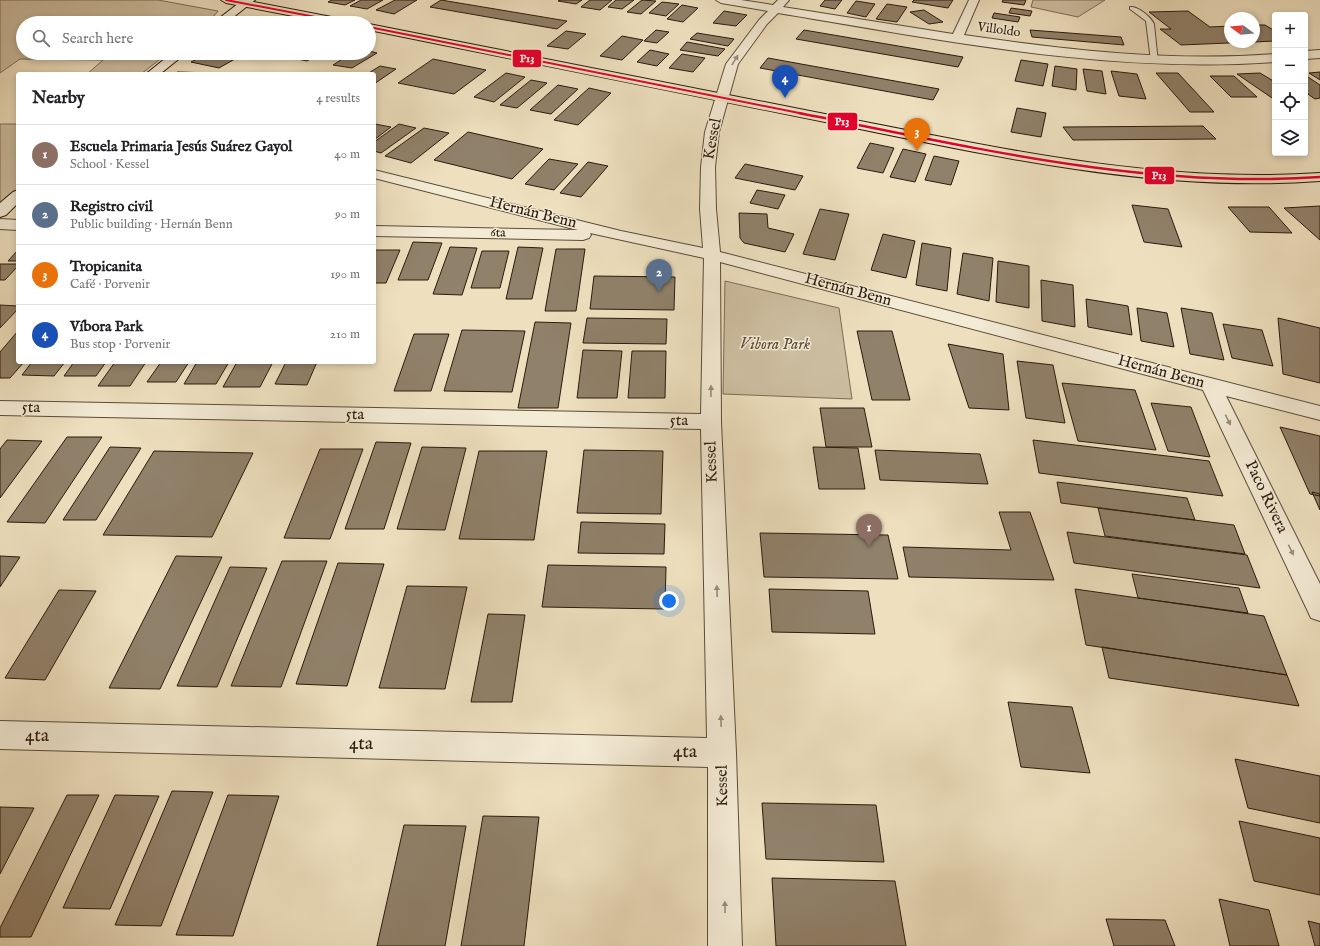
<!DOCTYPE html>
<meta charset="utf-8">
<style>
:root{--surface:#fff;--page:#f2f2f2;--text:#202124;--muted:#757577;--line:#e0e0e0;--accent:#8f2418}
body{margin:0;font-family:"IM FELL English",serif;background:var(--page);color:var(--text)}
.controls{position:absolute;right:12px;top:12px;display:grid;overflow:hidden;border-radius:4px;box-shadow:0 2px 6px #0003}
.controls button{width:36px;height:36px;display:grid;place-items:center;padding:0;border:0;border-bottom:1px solid var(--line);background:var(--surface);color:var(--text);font:20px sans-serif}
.compass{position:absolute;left:1224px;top:12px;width:36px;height:36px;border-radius:50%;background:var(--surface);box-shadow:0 2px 6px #0003;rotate:286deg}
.you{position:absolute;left:669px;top:601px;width:14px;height:14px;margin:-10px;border:3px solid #fff;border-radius:50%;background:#1a73e8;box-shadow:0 0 0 6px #1a73e833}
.badge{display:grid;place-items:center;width:26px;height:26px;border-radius:50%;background:var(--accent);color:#fff;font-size:13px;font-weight:700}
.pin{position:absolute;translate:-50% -33px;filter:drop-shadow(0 1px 2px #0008)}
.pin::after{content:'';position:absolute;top:21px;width:14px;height:12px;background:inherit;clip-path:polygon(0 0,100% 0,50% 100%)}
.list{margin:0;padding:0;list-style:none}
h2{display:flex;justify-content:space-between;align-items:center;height:52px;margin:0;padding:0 16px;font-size:17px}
h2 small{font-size:13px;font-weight:400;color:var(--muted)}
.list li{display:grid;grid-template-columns:26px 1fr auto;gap:12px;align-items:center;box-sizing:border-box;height:60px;padding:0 16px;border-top:1px solid var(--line)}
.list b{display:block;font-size:15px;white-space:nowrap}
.list p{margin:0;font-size:13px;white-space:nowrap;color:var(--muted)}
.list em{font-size:13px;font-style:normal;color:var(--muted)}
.icon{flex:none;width:22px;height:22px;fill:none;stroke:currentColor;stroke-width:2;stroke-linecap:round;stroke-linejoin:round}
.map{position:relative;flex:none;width:1320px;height:946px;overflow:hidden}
.search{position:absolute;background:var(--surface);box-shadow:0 2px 6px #0003;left:16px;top:16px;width:360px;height:44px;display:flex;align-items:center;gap:10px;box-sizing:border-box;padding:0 14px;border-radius:22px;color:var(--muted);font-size:15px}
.panel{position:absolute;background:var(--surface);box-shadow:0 2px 6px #0003;left:16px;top:72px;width:360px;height:292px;border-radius:4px}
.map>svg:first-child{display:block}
.green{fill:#cdbea1;stroke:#7c6c57}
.building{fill:#90816a;stroke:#2a1a0d}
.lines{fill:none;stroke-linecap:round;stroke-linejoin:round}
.lane-casing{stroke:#5b4c3a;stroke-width:2}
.street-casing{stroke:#5b4c3a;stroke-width:2}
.secondary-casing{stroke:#2a1a0d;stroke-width:2}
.primary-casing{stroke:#2a1a0d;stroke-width:2}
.lane{fill:#f4ebd5;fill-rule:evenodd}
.street{fill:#f4ebd5;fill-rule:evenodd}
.secondary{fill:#f4ebd5;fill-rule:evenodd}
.primary{fill:#eee0bf;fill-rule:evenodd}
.bus-1-far1-casing{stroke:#f4ebd5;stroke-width:3.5}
.bus-1-casing{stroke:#f4ebd5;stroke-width:4.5}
.bus-1-far1{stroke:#e4002b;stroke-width:2}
.bus-1{stroke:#e4002b;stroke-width:2.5}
.oneway{fill:#998d7b}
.labels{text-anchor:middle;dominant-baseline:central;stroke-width:3;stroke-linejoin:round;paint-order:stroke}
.far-street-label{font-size:13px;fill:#2a1a0d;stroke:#f4ebd5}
.street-label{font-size:16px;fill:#2a1a0d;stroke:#f4ebd5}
.park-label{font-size:16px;font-style:italic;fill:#5b4b39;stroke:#f4ebd5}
.near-street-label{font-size:19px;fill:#2a1a0d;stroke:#f4ebd5}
.line-badge{stroke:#f4ebd5;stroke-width:1.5}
.badge-label{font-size:11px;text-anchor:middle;font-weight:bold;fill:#fff}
</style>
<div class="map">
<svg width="1320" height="946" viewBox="0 0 1320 946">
<rect width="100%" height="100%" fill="#eee0bf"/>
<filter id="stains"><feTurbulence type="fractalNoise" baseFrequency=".005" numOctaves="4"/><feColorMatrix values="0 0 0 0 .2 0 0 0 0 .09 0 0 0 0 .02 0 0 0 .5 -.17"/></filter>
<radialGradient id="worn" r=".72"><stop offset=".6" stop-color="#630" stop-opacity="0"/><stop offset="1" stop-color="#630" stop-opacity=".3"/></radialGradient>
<!-- green -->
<path class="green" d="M 0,0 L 158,0 L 218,11 L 208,23 L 23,23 L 23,53 L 168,53 L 141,74 L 87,74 L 103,60 L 20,59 L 0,73 Z
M 1033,0 L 1105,0 L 1078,17 L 1031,7 Z
M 0,124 L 18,124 L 18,189 L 0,207 Z
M 725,281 L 839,308 L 852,399 L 723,394 Z"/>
<!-- building -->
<path class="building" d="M 332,0 L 355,0 L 345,5 L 328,2 Z
M 361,0 L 383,0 L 367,9 L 350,6 Z
M 395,0 L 417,0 L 394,14 L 376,10 Z
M 441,0 L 567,21 L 557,29 L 430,7 Z
M 561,0 L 582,0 L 576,4 L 558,1 Z
M 590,0 L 612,0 L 600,10 L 581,7 Z
M 616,0 L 634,0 L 622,9 L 608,7 Z
M 642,0 L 656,1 L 641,14 L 627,12 Z
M 825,0 L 842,0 L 835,9 L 820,6 Z
M 914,0 L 953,0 L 948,8 L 912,2 Z
M 1003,0 L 1026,0 L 1024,5 L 1002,2 Z
M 856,1 L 875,4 L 866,17 L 847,13 Z
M 662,2 L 679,4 L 666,16 L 649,13 Z
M 887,4 L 907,7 L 897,22 L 876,19 Z
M 682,5 L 698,8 L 683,22 L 667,19 Z
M 1011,8 L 1032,11 L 1030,16 L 1009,13 Z
M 924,10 L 943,22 L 929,24 L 910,12 Z
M 724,11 L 747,15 L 736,26 L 713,23 Z
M 1188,11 L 1210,27 L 1230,26 L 1230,42 L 1252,42 L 1181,45 L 1160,29 L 1171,29 L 1149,12 Z
M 994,13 L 1020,17 L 1018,22 L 992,18 Z
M 1254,25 L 1265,25 L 1275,31 L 1275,41 L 1254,42 Z
M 656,30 L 669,32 L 657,43 L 644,41 Z
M 804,30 L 963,57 L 958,67 L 796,39 Z
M 1030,30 L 1121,37 L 1124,45 L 1032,37 Z
M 566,31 L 586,34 L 568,49 L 547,46 Z
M 697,33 L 734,39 L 728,46 L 690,39 Z
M 622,36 L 643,40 L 622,60 L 600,56 Z
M 687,42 L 725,49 L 718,56 L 680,50 Z
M 650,50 L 669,54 L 657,66 L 637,62 Z
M 369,51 L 377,53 L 352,68 L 333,65 L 352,53 L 369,53 Z
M 209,53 L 234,53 L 242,55 L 219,68 L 191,62 Z
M 296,53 L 320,53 L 307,61 L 288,57 Z
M 682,54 L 705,58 L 693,72 L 669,68 Z
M 768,58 L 939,89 L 933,100 L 760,68 Z
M 433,59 L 486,70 L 454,94 L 398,83 Z
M 1021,60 L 1048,64 L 1043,86 L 1015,81 Z
M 380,66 L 396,69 L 374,84 L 374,74 L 367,74 Z
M 1055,66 L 1077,69 L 1076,90 L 1052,86 Z
M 1083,69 L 1102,71 L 1106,94 L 1087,91 Z
M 1111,71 L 1137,74 L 1146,99 L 1119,96 Z
M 177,72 L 214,73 L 175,74 Z
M 1320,72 L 1320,80 L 1309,73 Z
M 506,73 L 525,77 L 494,102 L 474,97 Z
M 1156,73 L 1178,73 L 1214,112 L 1190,112 Z
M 1260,73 L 1275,82 L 1275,100 L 1237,74 Z
M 1305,75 L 1320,85 L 1320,98 L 1315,99 L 1305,92 Z
M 1210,76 L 1234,76 L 1257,97 L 1231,97 Z
M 531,80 L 547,83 L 517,108 L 500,105 Z
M 558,85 L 578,89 L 551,114 L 530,110 Z
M 589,88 L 611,93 L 578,125 L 554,120 Z
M 1017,108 L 1046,113 L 1041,137 L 1011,132 Z
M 375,124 L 391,127 L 374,140 L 374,125 Z
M 399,124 L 416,128 L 381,153 L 374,151 L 374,142 Z
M 1203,126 L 1216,139 L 1073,140 L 1063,127 Z
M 424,128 L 449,133 L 411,163 L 385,156 Z
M 468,132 L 543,149 L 512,179 L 434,160 Z
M 870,143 L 894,148 L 883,173 L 857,168 Z
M 903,149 L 926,154 L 915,182 L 890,177 Z
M 934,156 L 959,161 L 951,185 L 925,180 Z
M 549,159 L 578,164 L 554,190 L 525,184 Z
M 588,162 L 608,166 L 581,197 L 560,193 Z
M 745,164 L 803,176 L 795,190 L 735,178 Z
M 757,190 L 785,195 L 778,209 L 750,203 Z
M 1132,205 L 1168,209 L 1182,247 L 1144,242 Z
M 1320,206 L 1320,240 L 1284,208 Z
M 1228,207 L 1269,207 L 1292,233 L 1250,232 Z
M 820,209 L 849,214 L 835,260 L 803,254 Z
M 739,213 L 767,214 L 768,228 L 794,234 L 785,252 L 744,243 L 740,238 Z
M 883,234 L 915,241 L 906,278 L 871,270 Z
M 413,242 L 442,243 L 428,280 L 398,280 Z
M 922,243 L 951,248 L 947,291 L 916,285 Z
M 450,247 L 477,248 L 462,295 L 433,294 Z
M 518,247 L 543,248 L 532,299 L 506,299 Z
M 556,249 L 585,249 L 576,311 L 545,311 Z
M 18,250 L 18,261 L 8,261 Z
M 374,250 L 400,250 L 386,283 L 374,283 Z
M 482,251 L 509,251 L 500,288 L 471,288 Z
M 963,253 L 993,258 L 989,301 L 957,294 Z
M 998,261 L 1029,266 L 1029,308 L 996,302 Z
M 0,264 L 18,264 L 18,266 L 5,280 L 0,280 Z
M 594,276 L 675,277 L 674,310 L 590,309 Z
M 1041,280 L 1073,285 L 1075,327 L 1042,321 Z
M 1086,299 L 1128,306 L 1132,335 L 1088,327 Z
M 0,305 L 18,306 L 18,309 L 0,328 Z
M 1137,308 L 1167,313 L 1174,347 L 1141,341 Z
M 1181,308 L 1212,313 L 1224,360 L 1190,354 Z
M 587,318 L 667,319 L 666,344 L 583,343 Z
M 1278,318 L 1320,328 L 1320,383 L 1283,374 Z
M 535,322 L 571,323 L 558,408 L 518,408 Z
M 1223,324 L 1262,330 L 1273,366 L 1232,358 Z
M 462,330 L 525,331 L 512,392 L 444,391 Z
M 18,331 L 18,362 L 24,362 L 10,378 L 0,378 L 0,352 Z
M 857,331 L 892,331 L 910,400 L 872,400 Z
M 414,334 L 449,334 L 431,391 L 394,391 Z
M 948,344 L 1003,354 L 1009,410 L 969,408 Z
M 583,350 L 622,351 L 617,398 L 577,398 Z
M 632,351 L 666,351 L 665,398 L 628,398 Z
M 1017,361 L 1053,365 L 1065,423 L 1026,418 Z
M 32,362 L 65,362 L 54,376 L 22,375 Z
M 74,362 L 106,362 L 96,376 L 64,376 Z
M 115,362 L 146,362 L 130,386 L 98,386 Z
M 161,362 L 189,362 L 176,382 L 147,382 Z
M 197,362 L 229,362 L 216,384 L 184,384 Z
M 237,362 L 273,362 L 260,387 L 223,387 Z
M 286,362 L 317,362 L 307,385 L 275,384 Z
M 1062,383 L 1135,390 L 1156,450 L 1078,441 Z
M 1151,403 L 1191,407 L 1210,457 L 1168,451 Z
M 820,408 L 864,408 L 872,447 L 826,447 Z
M 1280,427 L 1320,436 L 1320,496 L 1310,494 Z
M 67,437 L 102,437 L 45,523 L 7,522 Z
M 7,440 L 42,441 L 0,498 L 0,449 Z
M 1033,440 L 1209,461 L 1223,496 L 1039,473 Z
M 376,442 L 411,443 L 384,529 L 345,529 Z
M 110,447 L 141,448 L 96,520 L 63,520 Z
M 422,447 L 466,448 L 445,530 L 397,529 Z
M 813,447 L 858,448 L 865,489 L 819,489 Z
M 320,449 L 363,449 L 330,539 L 284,538 Z
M 584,450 L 663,451 L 661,514 L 577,513 Z
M 875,450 L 980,454 L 988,484 L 880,480 Z
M 154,451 L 253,453 L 212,537 L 103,535 Z
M 479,451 L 547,451 L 534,540 L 459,539 Z
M 1057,482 L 1187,498 L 1195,520 L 1061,503 Z
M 1312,492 L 1320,494 L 1320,510 Z
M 1098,508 L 1234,525 L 1245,554 L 1105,536 Z
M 999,512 L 1030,512 L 1054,580 L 909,577 L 903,547 L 1011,550 Z
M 581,522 L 665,524 L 664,554 L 578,553 Z
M 1067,532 L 1247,555 L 1260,588 L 1074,563 Z
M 760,533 L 888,535 L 898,579 L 764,577 Z
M 0,556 L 20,557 L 0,587 Z
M 176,556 L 222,557 L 160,689 L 109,688 Z
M 282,561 L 327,561 L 281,687 L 231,686 Z
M 338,563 L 384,564 L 347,686 L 296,684 Z
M 548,565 L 666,567 L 665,609 L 542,607 Z
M 230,567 L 267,568 L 217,687 L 177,686 Z
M 1132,574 L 1239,588 L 1248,613 L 1138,598 Z
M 407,586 L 467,587 L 445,689 L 379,688 Z
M 769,589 L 868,591 L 875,634 L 772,632 Z
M 1075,589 L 1264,616 L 1287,675 L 1086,645 Z
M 59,590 L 96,591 L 45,680 L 5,678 Z
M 488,614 L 525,615 L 512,702 L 471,702 Z
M 1102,647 L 1287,675 L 1299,706 L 1109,678 Z
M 1008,702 L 1072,707 L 1090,773 L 1021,767 Z
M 1235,759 L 1320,776 L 1320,823 L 1248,808 Z
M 172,791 L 213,792 L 161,926 L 115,925 Z
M 67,795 L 99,795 L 31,937 L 0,937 L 0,928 Z
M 115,795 L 159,796 L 110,909 L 63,908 Z
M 228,795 L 279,796 L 233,936 L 176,935 Z
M 762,803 L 876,805 L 884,862 L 766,859 Z
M 0,807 L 34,808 L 0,874 Z
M 483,816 L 539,817 L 524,946 L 461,946 Z
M 1239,821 L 1320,838 L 1320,895 L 1254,881 Z
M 404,825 L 466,826 L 445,946 L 377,946 Z
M 772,878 L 895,881 L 906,946 L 776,946 Z
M 1219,899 L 1269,910 L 1279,946 L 1230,946 Z
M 1106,919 L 1165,920 L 1175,946 L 1114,946 Z
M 1308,921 L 1320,924 L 1320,946 L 1315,946 Z"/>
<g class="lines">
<defs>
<path id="lane" d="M 1130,7 C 1138,6 1151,17 1154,24 L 1158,63 L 1152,63 L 1151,61 L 1146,21 L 1130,9 Z"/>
<path id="street" d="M 716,0 L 741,0 L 773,5 L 778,0 L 789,0 L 783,7 L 953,34 L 969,0 L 979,0 L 964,35 C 1068,50 1170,62 1275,54 L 1275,62 C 1108,74 942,40 778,13 L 767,24 L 738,64 L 719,132 L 715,167 L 716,209 L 720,252 L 1320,406 L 1320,420 L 1226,396 L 1320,584 L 1320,621 L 1311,618 L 1203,390 L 720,262 L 721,422 L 736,753 L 742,946 L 708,946 L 708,767 L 0,749 L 0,721 L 707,738 L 701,429 L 0,415 L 0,401 L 701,414 L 704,258 L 590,233 L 591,235 L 589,238 L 583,240 L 374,236 L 374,226 L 578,230 L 374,178 L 374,170 L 621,231 L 703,248 L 700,209 L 701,167 L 705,132 L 726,64 L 759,20 L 768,11 L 721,3 Z
M 1320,50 L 1320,58 L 1305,59 L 1305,51 Z
M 0,219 L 18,220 L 18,230 L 0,229 Z"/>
<path id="secondary" d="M 243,0 L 255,0 L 226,23 L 213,23 Z
M 172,53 L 186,53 L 160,74 L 146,74 Z
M 18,190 L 18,203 L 6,215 L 0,217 L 0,203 L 13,192 Z"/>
<path id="primary" d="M 221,0 L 243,0 L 347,20 L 353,23 L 330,23 L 226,3 Z
M 369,24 C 526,55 683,86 840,117 C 998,148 1158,184 1320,173 L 1320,181 C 1157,193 998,157 840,125 C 683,94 526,62 369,30 Z"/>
</defs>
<!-- lane casing -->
<use href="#lane" class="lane-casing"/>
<!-- street casing -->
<use href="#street" class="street-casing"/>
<!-- secondary casing -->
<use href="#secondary" class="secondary-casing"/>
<!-- primary casing -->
<use href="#primary" class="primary-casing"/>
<!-- lane -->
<use href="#lane" class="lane"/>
<!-- street -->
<use href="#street" class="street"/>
<!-- secondary -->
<use href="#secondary" class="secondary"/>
<!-- primary -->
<use href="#primary" class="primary"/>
<defs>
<path id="bus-1-far1" d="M 226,0 L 347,23
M 369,27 L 804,114"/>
<path id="bus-1" d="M 799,113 C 971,147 1144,189 1320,177"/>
</defs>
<!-- bus-1-far1 casing -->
<use href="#bus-1-far1" class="bus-1-far1-casing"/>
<!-- bus-1 casing -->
<use href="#bus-1" class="bus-1-casing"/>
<!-- bus-1-far1 -->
<use href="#bus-1-far1" class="bus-1-far1"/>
<!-- bus-1 -->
<use href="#bus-1" class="bus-1"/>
</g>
<!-- one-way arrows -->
<defs><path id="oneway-solid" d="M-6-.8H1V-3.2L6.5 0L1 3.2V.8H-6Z"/></defs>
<g class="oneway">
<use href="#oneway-solid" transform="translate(735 60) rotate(-58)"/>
<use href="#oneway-solid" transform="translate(711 391) rotate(-89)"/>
<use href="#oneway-solid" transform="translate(1228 420) rotate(64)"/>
<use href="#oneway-solid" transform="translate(1291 550) rotate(64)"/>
<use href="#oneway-solid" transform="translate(717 591) rotate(-92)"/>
<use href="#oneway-solid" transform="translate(721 721) rotate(-92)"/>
<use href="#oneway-solid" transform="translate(725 907) rotate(-91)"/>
</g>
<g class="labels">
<!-- far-street labels -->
<g class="far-street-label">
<text transform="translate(999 30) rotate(8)">Villoldo</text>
<text transform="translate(498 233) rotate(1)">6ta</text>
</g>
<!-- street labels -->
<g class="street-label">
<text transform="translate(713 139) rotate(-79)">Kessel</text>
<text transform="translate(533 213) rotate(14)">Hernán Benn</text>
<text transform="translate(848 290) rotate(15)">Hernán Benn</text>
<text transform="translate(1161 372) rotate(15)">Hernán Benn</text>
<text transform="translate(31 408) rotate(1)">5ta</text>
<text transform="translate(355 415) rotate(1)">5ta</text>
<text transform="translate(679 421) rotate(1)">5ta</text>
<text transform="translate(712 462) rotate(-92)">Kessel</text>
<text transform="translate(1266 497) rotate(64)">Paco Rivera</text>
<text transform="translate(723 786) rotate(-91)">Kessel</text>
</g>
<!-- park labels -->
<g class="park-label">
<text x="775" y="345">Vibora Park</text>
</g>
<!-- near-street labels -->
<g class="near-street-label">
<text transform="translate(37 736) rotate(1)">4ta</text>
<text transform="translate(361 744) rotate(1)">4ta</text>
<text transform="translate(685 752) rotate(1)">4ta</text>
</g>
</g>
<g class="line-badge">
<rect x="512" y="49" width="30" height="19" rx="4" fill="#e4002b"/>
<rect x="827" y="112" width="31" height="19" rx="4" fill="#e4002b"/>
<rect x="1144" y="166" width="31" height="19" rx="4" fill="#e4002b"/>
</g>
<g class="badge-label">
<text x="527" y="62">P13</text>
<text x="842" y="125">P13</text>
<text x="1159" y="179">P13</text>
</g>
<rect width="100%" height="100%" filter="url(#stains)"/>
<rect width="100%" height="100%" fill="url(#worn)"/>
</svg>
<div class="controls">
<button>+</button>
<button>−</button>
<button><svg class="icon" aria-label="locate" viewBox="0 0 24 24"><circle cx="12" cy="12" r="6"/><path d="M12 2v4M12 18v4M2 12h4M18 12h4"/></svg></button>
<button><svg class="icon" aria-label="layers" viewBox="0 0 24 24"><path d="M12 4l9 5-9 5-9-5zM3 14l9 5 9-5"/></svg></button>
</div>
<svg class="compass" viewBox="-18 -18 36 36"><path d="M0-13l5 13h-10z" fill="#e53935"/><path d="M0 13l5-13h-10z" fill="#757577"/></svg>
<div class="you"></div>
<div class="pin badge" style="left:869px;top:547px;background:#8d6e63">1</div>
<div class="pin badge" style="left:659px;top:292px;background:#5c6f8a">2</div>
<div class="pin badge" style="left:917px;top:151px;background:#e8710a">3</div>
<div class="pin badge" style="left:785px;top:98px;background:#1a4fb4">4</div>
<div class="search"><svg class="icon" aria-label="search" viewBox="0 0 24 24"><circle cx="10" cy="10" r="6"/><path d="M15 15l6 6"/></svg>Search here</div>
<section class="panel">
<h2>Nearby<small>4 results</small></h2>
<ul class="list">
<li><span class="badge" style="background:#8d6e63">1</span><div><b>Escuela Primaria Jesús Suárez Gayol</b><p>School · Kessel</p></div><em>40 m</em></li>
<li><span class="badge" style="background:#5c6f8a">2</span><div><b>Registro civil</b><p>Public building · Hernán Benn</p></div><em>90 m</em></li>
<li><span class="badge" style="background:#e8710a">3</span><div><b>Tropicanita</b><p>Café · Porvenir</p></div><em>190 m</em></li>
<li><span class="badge" style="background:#1a4fb4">4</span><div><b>Víbora Park</b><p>Bus stop · Porvenir</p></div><em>210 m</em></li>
</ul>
</section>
</div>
